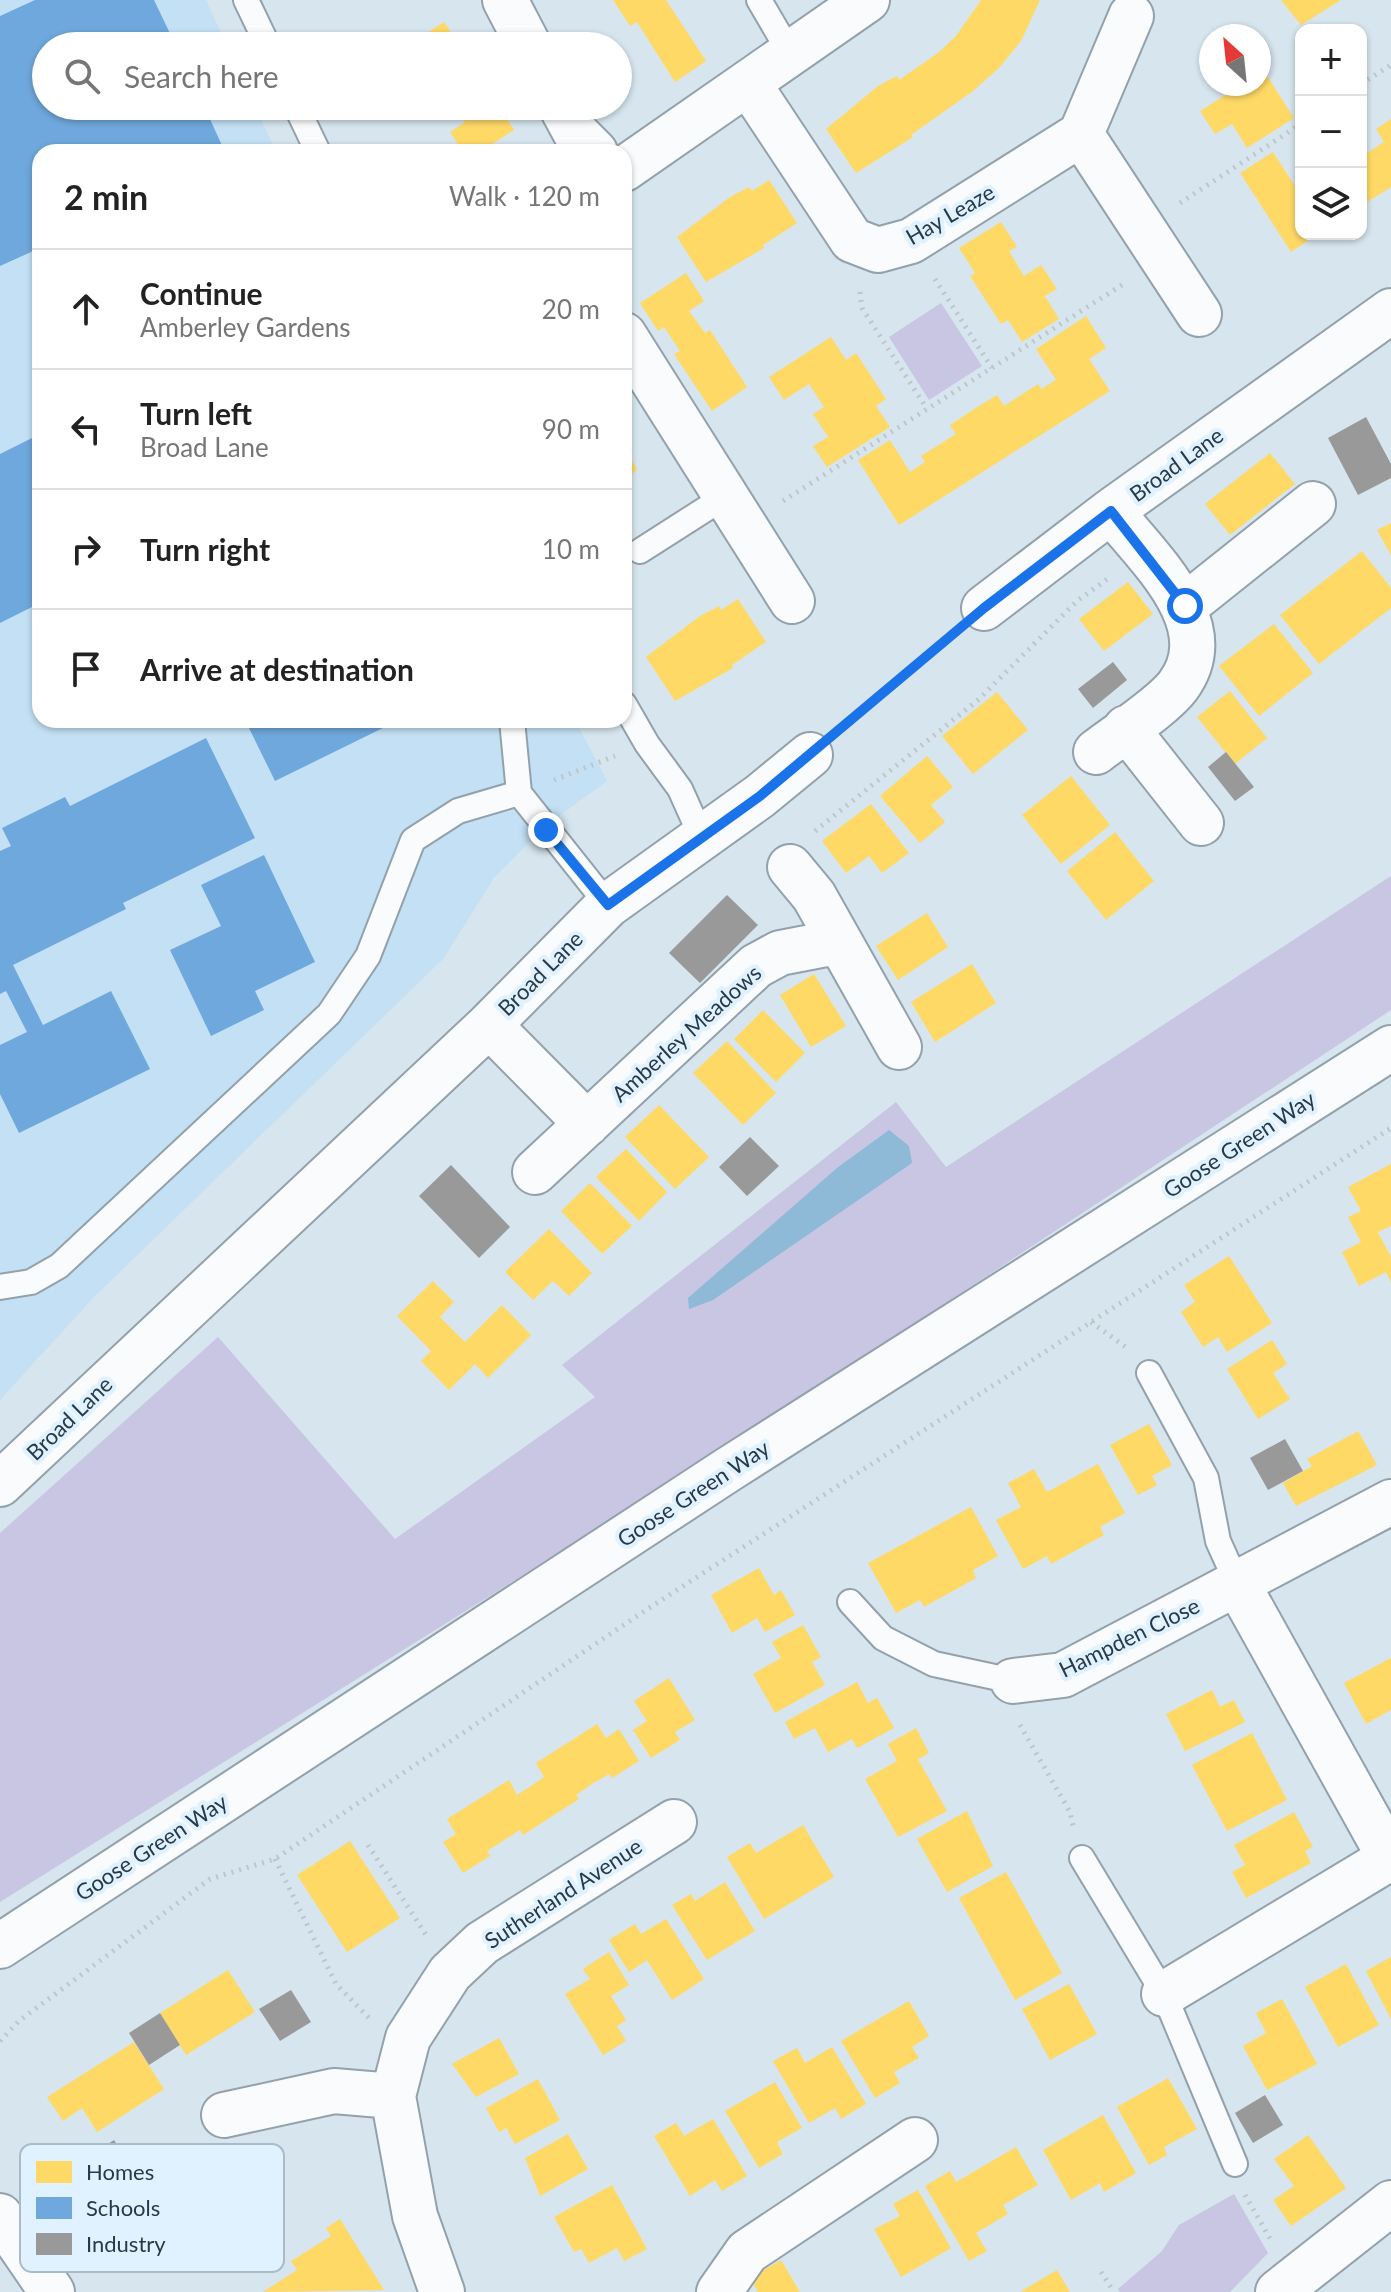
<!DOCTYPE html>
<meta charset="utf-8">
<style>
:root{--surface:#fff;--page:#f6f6f6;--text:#222;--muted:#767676;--line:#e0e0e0}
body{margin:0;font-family:Lato,sans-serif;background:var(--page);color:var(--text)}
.controls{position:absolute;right:24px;top:24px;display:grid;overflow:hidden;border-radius:16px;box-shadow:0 2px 6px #0004}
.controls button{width:72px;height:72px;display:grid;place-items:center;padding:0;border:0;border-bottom:2px solid var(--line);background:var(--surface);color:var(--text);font:40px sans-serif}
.compass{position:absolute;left:1199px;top:24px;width:72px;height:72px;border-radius:50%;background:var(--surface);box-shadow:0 2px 6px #0004;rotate:333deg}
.stop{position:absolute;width:24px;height:24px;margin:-18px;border:6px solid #1a73e8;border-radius:50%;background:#fff}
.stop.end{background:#1a73e8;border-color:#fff;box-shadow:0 2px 8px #0008}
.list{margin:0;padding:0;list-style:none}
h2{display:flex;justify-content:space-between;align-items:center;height:104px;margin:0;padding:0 32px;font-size:34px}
h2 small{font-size:26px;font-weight:400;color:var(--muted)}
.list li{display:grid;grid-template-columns:52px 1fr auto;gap:24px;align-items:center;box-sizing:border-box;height:120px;padding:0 32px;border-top:2px solid var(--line)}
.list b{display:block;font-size:30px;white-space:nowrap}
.list p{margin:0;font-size:26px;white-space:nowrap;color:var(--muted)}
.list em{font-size:26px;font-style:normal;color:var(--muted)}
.icon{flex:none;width:44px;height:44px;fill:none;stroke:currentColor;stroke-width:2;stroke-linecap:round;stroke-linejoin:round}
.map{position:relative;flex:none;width:1391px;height:2292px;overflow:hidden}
.search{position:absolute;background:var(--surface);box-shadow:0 2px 6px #0004;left:32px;top:32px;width:600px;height:88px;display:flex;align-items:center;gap:20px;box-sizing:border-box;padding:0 28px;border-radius:44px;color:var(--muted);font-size:30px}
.panel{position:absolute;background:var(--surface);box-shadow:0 2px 6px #0004;left:32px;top:144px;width:600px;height:584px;border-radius:24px}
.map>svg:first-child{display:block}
.built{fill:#c3e0f4}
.green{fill:#c8c6e3}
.water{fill:#8eb9d7}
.homes{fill:#ffd966}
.schools{fill:#6fa8dc}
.industry{fill:#999}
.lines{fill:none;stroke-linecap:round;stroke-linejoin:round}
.service-casing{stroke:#92a1ab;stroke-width:28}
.minor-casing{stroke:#92a1ab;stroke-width:48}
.secondary-casing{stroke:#92a1ab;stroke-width:48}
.path{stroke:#bfc6ca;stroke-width:5;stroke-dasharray:2 6;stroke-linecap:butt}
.service{stroke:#f9fbfc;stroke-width:24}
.minor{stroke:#f9fbfc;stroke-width:44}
.secondary{stroke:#f9fbfc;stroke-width:44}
.route{stroke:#1a73e8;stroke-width:10}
.labels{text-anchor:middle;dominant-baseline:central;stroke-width:8;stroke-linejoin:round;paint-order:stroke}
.street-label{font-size:22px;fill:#293a47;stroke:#e0f2ff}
.key{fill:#e0f2ff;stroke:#a9bbc8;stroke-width:2}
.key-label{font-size:22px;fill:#293a47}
</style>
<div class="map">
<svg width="1391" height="2292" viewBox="0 0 1391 2292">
<rect width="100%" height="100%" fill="#d6e5ee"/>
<!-- built -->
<path class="built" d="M 0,0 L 206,0 L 227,46 L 46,46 L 46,106 L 255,106 L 276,152 L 40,152 L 40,720 L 575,720 L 607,781 L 544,827 L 494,878 L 443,959 L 93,1298 L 0,1400 Z"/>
<!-- green -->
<path class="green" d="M 941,303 L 982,366 L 929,400 L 889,337 Z
M 1391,876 L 1391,1010 L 715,1455 L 0,1902 L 0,1533 L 218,1337 L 395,1539 L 595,1397 L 562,1365 L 896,1102 L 946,1167 Z
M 1234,2194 L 1268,2253 L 1230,2292 L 1120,2292 L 1118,2289 L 1162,2251 L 1179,2225 Z"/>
<!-- water -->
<path class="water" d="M 889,1130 L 909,1146 L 912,1163 L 713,1300 L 689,1309 L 688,1298 L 837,1168 Z"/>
<!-- homes -->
<path class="homes" d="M 613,0 L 666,0 L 706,61 L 675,82 L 637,22 L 630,26 Z
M 981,0 L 1040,0 L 1021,41 L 999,68 L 973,91 L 911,135 L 913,137 L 856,173 L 826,129 L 878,86 L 897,76 L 899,80 L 938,53 L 956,36 Z
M 1281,0 L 1341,0 L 1301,25 Z
M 444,22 L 460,46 L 407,46 Z
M 1264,71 L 1294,118 L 1247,148 L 1232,124 L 1215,134 L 1200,111 L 1243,84 L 1259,84 L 1259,74 Z
M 454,106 L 499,106 L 514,130 L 480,152 L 463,152 L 450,132 L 465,122 Z
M 1391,119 L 1391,187 L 1361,206 L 1361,157 L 1384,142 L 1376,129 Z
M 1273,152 L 1301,195 L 1301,234 L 1318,234 L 1291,252 L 1240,173 Z
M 769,180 L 797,223 L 763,245 L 764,248 L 706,282 L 677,237 L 730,197 L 749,187 L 752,191 Z
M 1001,222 L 1017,247 L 1009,251 L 1024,276 L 1041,265 L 1057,289 L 1045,296 L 1059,319 L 1022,342 L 1008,320 L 1001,324 L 970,276 L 975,273 L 959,248 Z
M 686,273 L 704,301 L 689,311 L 705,333 L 710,330 L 747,387 L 712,411 L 674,354 L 680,351 L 664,327 L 658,331 L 640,303 Z
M 1086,316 L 1106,348 L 1089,359 L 1110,391 L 899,525 L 858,460 L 890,440 L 910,472 L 925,462 L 921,456 L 956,434 L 950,425 L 974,409 L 997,395 L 1004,406 L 1038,384 L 1041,389 L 1056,380 L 1036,349 Z
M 831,337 L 846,360 L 856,353 L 886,399 L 876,406 L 890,427 L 827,467 L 813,446 L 828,437 L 813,414 L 824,407 L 809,384 L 784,400 L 769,377 Z
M 624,448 L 637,469 L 624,482 Z
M 1270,453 L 1295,484 L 1230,535 L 1205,504 Z
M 1391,523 L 1391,555 L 1377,530 Z
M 1362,551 L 1391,588 L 1391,608 L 1319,664 L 1280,615 Z
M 1128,582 L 1153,614 L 1104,651 L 1079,619 Z
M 738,599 L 766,642 L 732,665 L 733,668 L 675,701 L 646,657 L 700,616 L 719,606 L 721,610 Z
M 1274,624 L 1313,673 L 1259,716 L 1219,666 Z
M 1230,691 L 1267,738 L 1235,764 L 1197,717 Z
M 997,692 L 1028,730 L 973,774 L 942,736 Z
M 927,756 L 953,787 L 931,805 L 945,822 L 920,843 L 880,796 Z
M 1071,776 L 1110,825 L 1061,864 L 1022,815 Z
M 871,804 L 909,853 L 882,873 L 869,856 L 846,873 L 822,841 Z
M 1115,832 L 1154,881 L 1106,920 L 1067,871 Z
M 927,913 L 948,947 L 898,980 L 876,946 Z
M 972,964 L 996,1003 L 935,1042 L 911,1002 Z
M 814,974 L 846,1026 L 811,1047 L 780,995 Z
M 763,1010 L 805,1053 L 776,1082 L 734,1039 Z
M 727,1041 L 776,1093 L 743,1125 L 693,1073 Z
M 659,1105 L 709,1157 L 675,1189 L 625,1137 Z
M 626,1149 L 667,1192 L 639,1221 L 596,1177 Z
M 1391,1164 L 1391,1226 L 1378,1232 L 1391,1257 L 1391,1282 L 1386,1272 L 1359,1286 L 1342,1252 L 1361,1242 L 1348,1217 L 1361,1211 L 1348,1187 Z
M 590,1183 L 632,1226 L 602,1254 L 561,1211 Z
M 549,1229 L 592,1273 L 569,1296 L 553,1281 L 533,1300 L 505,1272 Z
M 1229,1256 L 1272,1323 L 1227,1352 L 1218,1337 L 1203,1347 L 1181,1312 L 1195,1302 L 1184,1285 Z
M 433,1281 L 454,1302 L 440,1317 L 465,1342 L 502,1305 L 531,1335 L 488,1378 L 475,1364 L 449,1390 L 421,1361 L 431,1351 L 397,1316 Z
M 1272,1340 L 1287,1364 L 1273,1373 L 1290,1399 L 1258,1419 L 1227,1369 Z
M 1149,1424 L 1172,1465 L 1152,1476 L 1157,1485 L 1138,1495 L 1110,1445 Z
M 1358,1431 L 1377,1465 L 1296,1506 L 1283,1483 L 1312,1466 L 1307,1459 Z
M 1098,1464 L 1125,1513 L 1100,1527 L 1104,1535 L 1051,1564 L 1047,1556 L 1023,1569 L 996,1520 L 1021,1507 L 1008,1483 L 1034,1469 L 1047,1492 Z
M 971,1507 L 998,1556 L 973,1570 L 976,1578 L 951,1592 L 924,1607 L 920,1600 L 896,1613 L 868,1563 Z
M 759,1568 L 774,1595 L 781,1590 L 795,1615 L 765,1632 L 757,1618 L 732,1633 L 711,1595 Z
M 803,1625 L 821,1657 L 812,1662 L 825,1685 L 775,1713 L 753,1674 L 781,1658 L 772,1642 Z
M 1391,1658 L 1391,1710 L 1366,1724 L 1344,1683 Z
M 669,1678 L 695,1720 L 675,1732 L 680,1740 L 651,1758 L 633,1730 L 647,1721 L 634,1701 Z
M 857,1682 L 868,1703 L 877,1698 L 894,1728 L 857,1748 L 852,1739 L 828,1752 L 815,1728 L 794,1739 L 785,1722 Z
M 1212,1690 L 1220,1707 L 1234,1700 L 1245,1722 L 1185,1751 L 1166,1714 Z
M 597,1724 L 606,1738 L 619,1729 L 639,1761 L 612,1778 L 609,1774 L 592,1784 L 576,1795 L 579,1799 L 523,1835 L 520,1830 L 487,1851 L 490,1856 L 463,1873 L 443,1842 L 456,1834 L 447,1819 L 509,1780 L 517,1795 L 531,1786 L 544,1777 L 536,1763 Z
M 916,1728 L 929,1753 L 918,1759 L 947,1811 L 898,1837 L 865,1779 L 897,1761 L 888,1744 Z
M 1252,1733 L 1287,1800 L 1227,1831 L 1192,1765 Z
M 967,1811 L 993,1866 L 947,1892 L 917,1839 Z
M 1294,1812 L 1313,1847 L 1305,1851 L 1311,1863 L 1246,1898 L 1232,1872 L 1245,1865 L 1234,1845 Z
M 803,1825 L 834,1877 L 764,1919 L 727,1857 L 750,1843 L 756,1853 Z
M 350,1841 L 400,1918 L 347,1952 L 297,1875 Z
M 1006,1872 L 1062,1973 L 1015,2000 L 959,1898 Z
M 725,1882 L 755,1931 L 707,1960 L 672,1905 L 691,1894 L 695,1901 Z
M 666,1919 L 704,1979 L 672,2000 L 647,1960 L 629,1972 L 609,1940 L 635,1924 L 641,1934 Z
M 609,1952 L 629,1985 L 611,1996 L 626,2020 L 617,2026 L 626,2041 L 603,2055 L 565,1994 L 590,1979 L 583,1969 Z
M 1391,1957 L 1391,2019 L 1366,1971 Z
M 1346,1964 L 1379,2025 L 1338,2047 L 1305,1987 Z
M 228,1970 L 255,2012 L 186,2055 L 160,2013 Z
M 1069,1984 L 1097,2034 L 1050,2060 L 1022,2009 Z
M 1282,1999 L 1317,2064 L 1267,2090 L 1243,2046 L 1266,2033 L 1256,2013 Z
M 909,2001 L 929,2036 L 912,2047 L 919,2058 L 894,2072 L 900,2083 L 875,2098 L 841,2041 Z
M 499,2038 L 519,2074 L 476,2097 L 452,2064 Z
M 134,2042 L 164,2089 L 97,2132 L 82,2108 L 63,2121 L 47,2097 Z
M 832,2047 L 866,2104 L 841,2119 L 835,2108 L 809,2123 L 773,2061 L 797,2048 L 805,2063 Z
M 1168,2078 L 1197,2129 L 1164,2147 L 1167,2155 L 1149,2165 L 1117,2107 Z
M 538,2079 L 560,2120 L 515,2144 L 506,2128 L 499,2132 L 486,2108 Z
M 775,2082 L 802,2128 L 777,2142 L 783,2154 L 759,2168 L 725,2111 Z
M 1103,2115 L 1136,2173 L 1104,2192 L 1100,2183 L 1071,2200 L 1043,2150 Z
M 713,2119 L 747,2176 L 722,2191 L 715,2180 L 690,2196 L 654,2136 L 676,2123 L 684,2136 Z
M 568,2134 L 588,2169 L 540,2196 L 525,2158 Z
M 1308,2135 L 1346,2188 L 1291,2226 L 1273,2200 L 1294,2186 L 1274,2159 Z
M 1016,2147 L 1038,2185 L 1003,2205 L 1008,2214 L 976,2233 L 987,2251 L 969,2261 L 925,2186 L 950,2171 L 956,2182 Z
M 612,2185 L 647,2249 L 624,2261 L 617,2248 L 589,2263 L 581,2249 L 574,2252 L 554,2217 Z
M 918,2190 L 951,2248 L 901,2277 L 874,2229 L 900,2216 L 893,2204 Z
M 340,2219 L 384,2290 L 263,2292 L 297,2270 L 291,2261 L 331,2236 L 326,2228 Z
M 781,2260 L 800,2292 L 758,2292 L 750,2278 Z
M 1057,2270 L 1070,2292 L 1020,2292 Z"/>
<!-- schools -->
<path class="schools" d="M 35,0 L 154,0 L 176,46 L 46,46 L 46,106 L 204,106 L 225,152 L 40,152 L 40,248 L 0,266 L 0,16 Z
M 40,434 L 40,614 L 36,616 L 32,607 L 0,623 L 0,454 Z
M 245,720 L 387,720 L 389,725 L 275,781 Z
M 206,738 L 255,838 L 123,903 L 126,909 L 13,965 L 43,1025 L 111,991 L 150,1069 L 19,1133 L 0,1094 L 0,1045 L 27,1032 L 6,991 L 0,994 L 0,851 L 11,846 L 2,828 L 65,797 L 70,806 Z
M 264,855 L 315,962 L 255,991 L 264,1010 L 211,1036 L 170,950 L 221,926 L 201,885 Z"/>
<!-- industry -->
<path class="industry" d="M 1366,417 L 1391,464 L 1391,478 L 1358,495 L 1328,438 Z
M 1113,662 L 1127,680 L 1093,708 L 1078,689 Z
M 1226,752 L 1254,787 L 1235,801 L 1208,767 Z
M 727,895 L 758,925 L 700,983 L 669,953 Z
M 750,1137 L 779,1166 L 747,1196 L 719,1167 Z
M 451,1165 L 510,1227 L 479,1258 L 419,1196 Z
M 1285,1439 L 1303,1471 L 1268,1490 L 1250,1458 Z
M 291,1990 L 311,2022 L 280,2041 L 259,2009 Z
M 160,2013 L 180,2045 L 149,2065 L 129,2033 Z
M 1265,2095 L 1283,2125 L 1253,2143 L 1235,2113 Z
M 114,2140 L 140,2182 L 111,2201 L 84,2160 Z"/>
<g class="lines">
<defs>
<path id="service" d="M 246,0 L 268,46
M 759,0 L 790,53
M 296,106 L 318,152
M 640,551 L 726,496
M 624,704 L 647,744 L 680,789 L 702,838
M 512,720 L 519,793 L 608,905
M 0,1287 L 31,1282 L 59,1266 L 329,1014 L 368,956 L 413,840 L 458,811 L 519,793
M 1149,1373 L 1206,1478 L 1218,1541 L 1237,1583
M 850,1602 L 883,1638 L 934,1664 L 1013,1681
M 1082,1858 L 1164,1994 L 1235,2164"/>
<path id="minor" d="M 505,0 L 529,46
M 748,83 L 852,240 L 878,250 L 911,241 L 1081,134 L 1131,16
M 561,106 L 575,132 L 595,152
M 1081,134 L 1199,314
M 624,169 L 867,0
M 624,335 L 792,601
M 1185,606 L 1313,504
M 984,608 L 1111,511 L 1391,311
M 1126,728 L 1201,823
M 1096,752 C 1118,735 1163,706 1178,686 C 1224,624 1147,557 1111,511
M 790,867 L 814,896 L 899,1047
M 489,1025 L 587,1124
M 535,1172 L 756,966 L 780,953 L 837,942
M 0,1484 L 489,1025 L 608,905 L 760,796 L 810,755
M 1237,1583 L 1391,1860
M 1013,1681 L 1063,1675 L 1391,1502
M 1164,1994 L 1390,1858
M 224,2115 L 334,2091 L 393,2096
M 0,2216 L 52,2292
M 442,2292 L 415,2216 L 393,2096 L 408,2038 L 450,1973 L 482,1943 L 674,1822
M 719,2292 L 747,2252 L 915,2140
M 1278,2292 L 1391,2203"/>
<path id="secondary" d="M 0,1946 L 729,1469 L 1391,1048"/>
</defs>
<!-- service casing -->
<use href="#service" class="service-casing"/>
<!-- minor casing -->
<use href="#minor" class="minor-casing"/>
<!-- secondary casing -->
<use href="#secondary" class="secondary-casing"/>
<!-- path -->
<path class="path" d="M 1361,84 L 1391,65
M 1180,203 L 1301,124
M 935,279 L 992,368
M 860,292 L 862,308 L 927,409
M 783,501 L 1125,283
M 844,726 L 950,637
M 554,780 L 615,756
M 815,831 L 978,700 L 1077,601 L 1110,577
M 1091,1322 L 1127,1348
M 1020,1725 L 1070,1812 L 1073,1826
M 368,1845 L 426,1935
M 275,1859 L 336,1984 L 369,2018
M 0,2041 L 19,2021 L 210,1879 L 275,1859 L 646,1610 L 1391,1128
M 1245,2195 L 1272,2242
M 1101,2272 L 1114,2292"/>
<!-- service -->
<use href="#service" class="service"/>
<!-- minor -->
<use href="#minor" class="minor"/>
<!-- secondary -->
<use href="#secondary" class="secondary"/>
</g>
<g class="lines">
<!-- route -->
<path class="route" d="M 546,830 L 608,905 L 760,796 L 984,608 L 1111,511 L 1185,606"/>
</g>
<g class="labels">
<!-- street labels -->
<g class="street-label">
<text transform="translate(950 214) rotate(-30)">Hay Leaze</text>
<text transform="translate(1176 464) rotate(-36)">Broad Lane</text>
<text transform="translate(540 973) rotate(-45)">Broad Lane</text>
<text transform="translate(686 1033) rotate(-42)">Amberley Meadows</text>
<text transform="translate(1239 1144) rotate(-33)">Goose Green Way</text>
<text transform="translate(69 1418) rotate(-44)">Broad Lane</text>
<text transform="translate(693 1493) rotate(-33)">Goose Green Way</text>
<text transform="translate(1129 1637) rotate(-26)">Hampden Close</text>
<text transform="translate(151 1847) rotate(-33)">Goose Green Way</text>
<text transform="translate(563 1893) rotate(-33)">Sutherland Avenue</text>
</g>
</g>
<!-- legend -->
<rect x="20" y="2144" width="264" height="128" rx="12" class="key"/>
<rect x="36" y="2161" width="36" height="22" fill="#ffd966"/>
<rect x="36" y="2197" width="36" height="22" fill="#6fa8dc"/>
<rect x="36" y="2233" width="36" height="22" fill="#999"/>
<g class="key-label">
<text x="86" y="2180">Homes</text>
<text x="86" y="2216">Schools</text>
<text x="86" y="2252">Industry</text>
</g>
</svg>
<div class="controls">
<button>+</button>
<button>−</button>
<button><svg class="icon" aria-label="layers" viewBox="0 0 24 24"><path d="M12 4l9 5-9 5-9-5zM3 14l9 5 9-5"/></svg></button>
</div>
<svg class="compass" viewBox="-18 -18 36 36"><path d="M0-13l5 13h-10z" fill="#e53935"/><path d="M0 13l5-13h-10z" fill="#767676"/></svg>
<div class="stop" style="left:1185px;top:606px"></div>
<div class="stop end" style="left:546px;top:830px"></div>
<div class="search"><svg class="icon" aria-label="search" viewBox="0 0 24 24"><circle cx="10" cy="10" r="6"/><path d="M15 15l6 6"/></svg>Search here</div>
<section class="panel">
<h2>2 min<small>Walk · 120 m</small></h2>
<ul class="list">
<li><svg class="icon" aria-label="ahead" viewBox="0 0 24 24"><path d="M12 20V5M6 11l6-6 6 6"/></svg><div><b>Continue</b><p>Amberley Gardens</p></div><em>20 m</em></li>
<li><svg class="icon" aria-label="left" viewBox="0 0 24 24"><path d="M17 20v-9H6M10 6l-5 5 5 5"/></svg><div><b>Turn left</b><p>Broad Lane</p></div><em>90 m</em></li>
<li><svg class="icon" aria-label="right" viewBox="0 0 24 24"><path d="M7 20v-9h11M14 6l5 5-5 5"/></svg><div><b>Turn right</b></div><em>10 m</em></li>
<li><svg class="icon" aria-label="arrive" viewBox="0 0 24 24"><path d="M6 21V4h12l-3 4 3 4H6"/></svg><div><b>Arrive at destination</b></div></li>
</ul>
</section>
</div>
